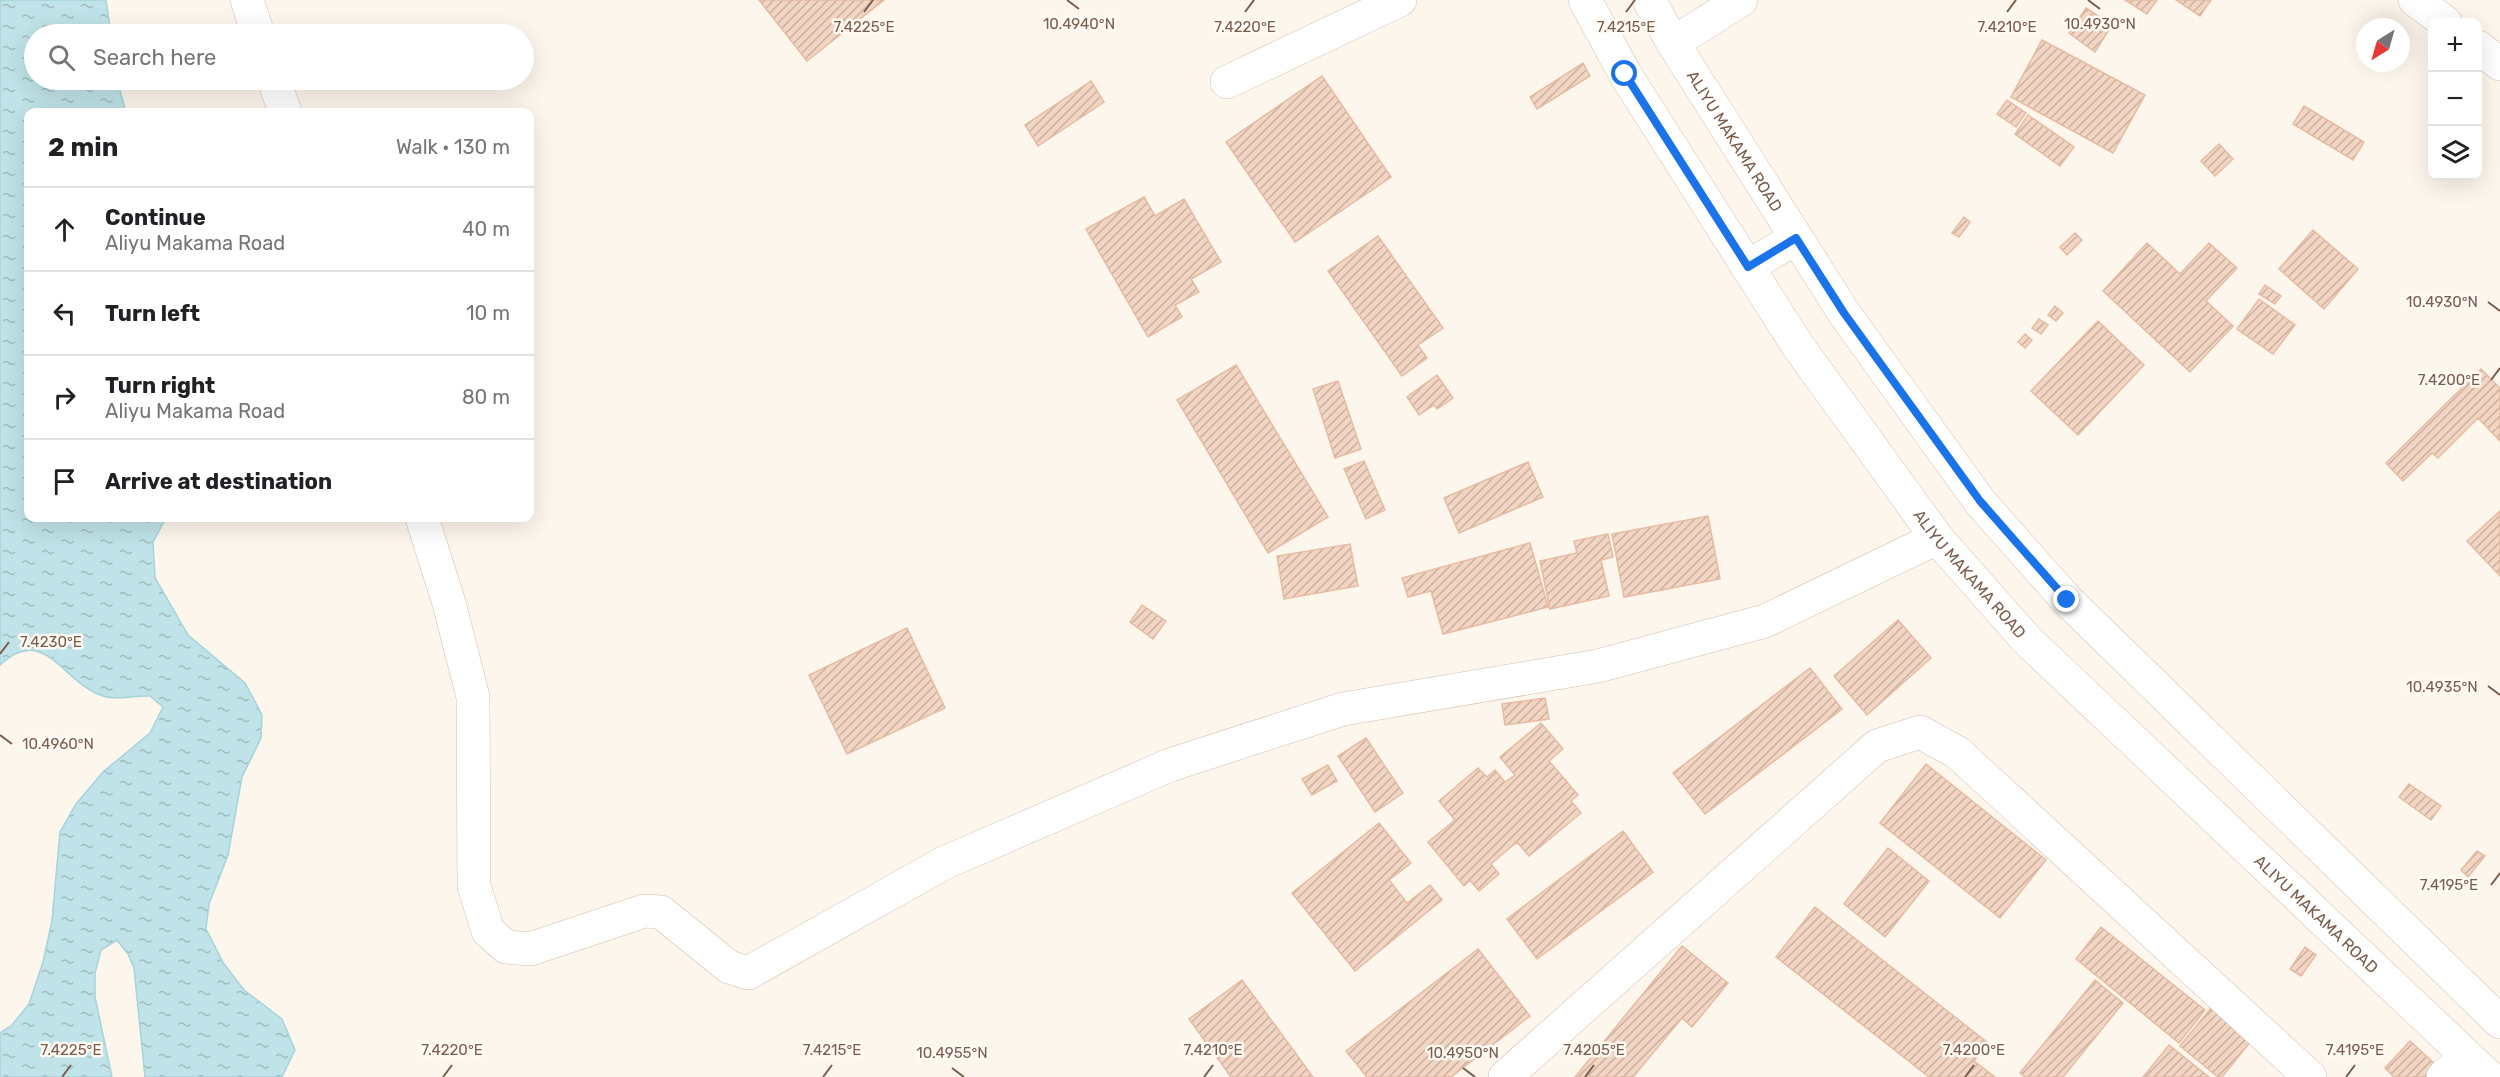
<!DOCTYPE html>
<meta charset="utf-8">
<style>
:root{--surface:#fff;--page:#f6f6f6;--text:#202124;--muted:#757577;--line:#e0e0e0}
body{margin:0;font-family:Rubik,sans-serif;background:var(--page);color:var(--text)}
.controls{position:absolute;right:18px;top:18px;display:grid;overflow:hidden;border-radius:12px;box-shadow:0 6px 24px #0002}
.controls button{width:54px;height:54px;display:grid;place-items:center;padding:0;border:0;border-bottom:2px solid var(--line);background:var(--surface);color:var(--text);font:30px sans-serif}
.compass{position:absolute;left:2356px;top:18px;width:54px;height:54px;border-radius:50%;background:var(--surface);box-shadow:0 6px 24px #0002;rotate:217deg}
.stop{position:absolute;width:18px;height:18px;margin:-14px;border:4px solid #1a73e8;border-radius:50%;background:#fff}
.stop.end{background:#1a73e8;border-color:#fff;box-shadow:0 2px 6px #0008}
.list{margin:0;padding:0;list-style:none}
h2{display:flex;justify-content:space-between;align-items:center;height:78px;margin:0;padding:0 24px;font-size:26px}
h2 small{font-size:20px;font-weight:400;color:var(--muted)}
.list li{display:grid;grid-template-columns:39px 1fr auto;gap:18px;align-items:center;box-sizing:border-box;height:84px;padding:0 24px;border-top:2px solid var(--line)}
.list b{display:block;font-size:22px;white-space:nowrap}
.list p{margin:0;font-size:20px;white-space:nowrap;color:var(--muted)}
.list em{font-size:20px;font-style:normal;color:var(--muted)}
.icon{flex:none;width:33px;height:33px;fill:none;stroke:currentColor;stroke-width:2;stroke-linecap:round;stroke-linejoin:round}
.map{position:relative;flex:none;width:2500px;height:1077px;overflow:hidden}
.search{position:absolute;background:var(--surface);box-shadow:0 6px 24px #0002;left:24px;top:24px;width:510px;height:66px;display:flex;align-items:center;gap:15px;box-sizing:border-box;padding:0 21px;border-radius:33px;color:var(--muted);font-size:22px}
.panel{position:absolute;background:var(--surface);box-shadow:0 6px 24px #0002;left:24px;top:108px;width:510px;height:414px;border-radius:12px}
.map>svg:first-child{display:block}
.water{fill:url(#water-ripples);stroke:#a5d3da;stroke-width:1.5}
.building{fill:url(#building-hatch);stroke:#e6bba3;stroke-width:1.5}
.lines{fill:none;stroke-linecap:round;stroke-linejoin:round}
.street-casing{stroke:#d1beb0;stroke-width:34}
.secondary-casing{stroke:#d6c0b0;stroke-width:34}
.street{stroke:#fff;stroke-width:33}
.secondary{stroke:#fff;stroke-width:33}
.route{stroke:#1a73e8;stroke-width:8}
.ticks{fill:none;stroke:#7a5c4d;stroke-width:2}
.labels{text-anchor:middle;dominant-baseline:central;stroke-width:5;stroke-linejoin:round;paint-order:stroke}
.street-label{font-size:16px;fill:#7a5c4d;stroke:#fffaf3}
.ticks-label{font-size:15px;text-anchor:middle;fill:#7a5c4d;stroke:#fffaf3;stroke-width:5;stroke-linejoin:round;paint-order:stroke}
</style>
<div class="map">
<svg width="2500" height="1077" viewBox="0 0 2500 1077">
<defs>
<pattern id="water-ripples" width="26" height="14" patternUnits="userSpaceOnUse" patternTransform="scale(1.5)"><rect width="26" height="14" fill="#bfe3e8"/><path d="M2 4q2-2 4 0t4 0M15 11q2-2 4 0t4 0" fill="none" stroke="#a0bbbe"/></pattern>
<pattern id="building-hatch" width="6" height="6" patternUnits="userSpaceOnUse" patternTransform="scale(1.5)"><rect width="6" height="6" fill="#f3d5c3"/><path d="M-1 1l2-2M0 6l6-6M5 7l2-2" fill="none" stroke="#cab0a1"/></pattern>
</defs>
<rect width="100%" height="100%" fill="#fdf6ec"/>
<!-- water -->
<path class="water" d="M 0,0 L 106,0 L 111,34 L 34,34 L 34,80 L 117,80 L 126,112 L 28,112 L 28,518 L 166,518 L 153,542 L 155,578 L 188,635 L 245,683 L 262,715 L 261,738 L 242,777 L 228,855 L 209,904 L 206,929 L 224,964 L 244,990 L 282,1019 L 295,1050 L 282,1077 L 145,1077 L 134,968 L 128,954 L 117,940 L 101,950 L 95,973 L 95,997 L 112,1077 L 0,1077 L 0,1033 L 12,1025 L 29,1004 L 43,962 L 52,921 L 60,832 L 76,804 L 103,772 L 150,733 L 163,707 L 150,696 C 135,695 116,701 103,696 C 62,683 45,623 0,665 Z"/>
<!-- building -->
<path class="building" d="M 759,0 L 884,0 L 807,61 Z
M 2125,0 L 2157,0 L 2147,14 Z
M 2176,0 L 2211,0 L 2200,16 Z
M 2086,8 L 2112,25 L 2095,52 L 2069,33 Z
M 2042,40 L 2145,95 L 2113,153 L 2011,97 Z
M 1583,63 L 1590,76 L 1537,109 L 1530,97 Z
M 1322,76 L 1391,177 L 1295,242 L 1226,142 Z
M 1091,81 L 1104,102 L 1038,146 L 1025,125 Z
M 2007,100 L 2026,113 L 2016,127 L 1997,114 Z
M 2304,106 L 2364,142 L 2353,160 L 2293,124 Z
M 2028,115 L 2074,147 L 2060,166 L 2015,134 Z
M 2219,144 L 2233,159 L 2215,176 L 2201,161 Z
M 1144,197 L 1155,216 L 1184,199 L 1221,262 L 1191,279 L 1199,292 L 1175,305 L 1182,317 L 1148,337 L 1086,229 Z
M 1964,217 L 1970,222 L 1959,237 L 1952,233 Z
M 2313,230 L 2358,269 L 2324,309 L 2279,269 Z
M 2075,233 L 2082,240 L 2067,255 L 2060,247 Z
M 1378,236 L 1443,328 L 1418,345 L 1427,358 L 1402,376 L 1328,271 Z
M 2147,243 L 2180,274 L 2209,243 L 2237,268 L 2206,301 L 2233,326 L 2190,372 L 2103,291 Z
M 2265,285 L 2281,296 L 2275,304 L 2259,294 Z
M 2259,299 L 2295,325 L 2273,354 L 2237,329 Z
M 2055,306 L 2063,313 L 2056,321 L 2048,315 Z
M 2039,319 L 2048,325 L 2041,334 L 2032,328 Z
M 2098,321 L 2144,365 L 2078,435 L 2031,391 Z
M 2025,334 L 2032,340 L 2025,348 L 2018,342 Z
M 1236,365 L 1328,517 L 1268,553 L 1177,400 Z
M 2481,369 L 2500,388 L 2500,441 L 2478,418 L 2438,458 L 2432,453 L 2403,481 L 2386,463 Z
M 1437,375 L 1453,398 L 1437,409 L 1434,405 L 1419,415 L 1407,397 Z
M 1338,381 L 1361,449 L 1335,458 L 1313,389 Z
M 1364,461 L 1385,510 L 1366,519 L 1344,469 Z
M 1528,462 L 1543,497 L 1459,533 L 1444,498 Z
M 2500,511 L 2500,576 L 2467,541 Z
M 1708,516 L 1720,579 L 1624,597 L 1612,534 Z
M 1608,534 L 1613,557 L 1601,560 L 1609,596 L 1550,609 L 1540,561 L 1577,553 L 1574,541 Z
M 1530,543 L 1548,607 L 1443,634 L 1431,591 L 1408,597 L 1402,578 Z
M 1350,544 L 1358,586 L 1284,599 L 1277,556 Z
M 1142,605 L 1166,621 L 1153,639 L 1130,622 Z
M 1898,620 L 1931,658 L 1867,715 L 1834,676 Z
M 907,628 L 945,708 L 847,754 L 809,675 Z
M 1810,668 L 1842,709 L 1705,814 L 1673,773 Z
M 1545,698 L 1549,719 L 1505,725 L 1502,704 Z
M 1541,723 L 1563,749 L 1549,761 L 1578,795 L 1571,801 L 1581,813 L 1529,856 L 1517,842 L 1491,864 L 1499,874 L 1479,891 L 1470,880 L 1464,886 L 1428,842 L 1455,820 L 1439,801 L 1478,768 L 1487,777 L 1495,770 L 1505,782 L 1515,775 L 1500,757 Z
M 1366,738 L 1403,793 L 1375,812 L 1338,756 Z
M 1926,764 L 2046,860 L 2000,918 L 1880,823 Z
M 1328,765 L 1337,781 L 1312,795 L 1302,779 Z
M 2409,784 L 2441,806 L 2431,820 L 2399,797 Z
M 1379,823 L 1411,863 L 1389,880 L 1407,903 L 1430,885 L 1442,900 L 1355,971 L 1292,893 Z
M 1623,831 L 1653,872 L 1537,959 L 1507,919 Z
M 1888,848 L 1929,881 L 1885,937 L 1844,904 Z
M 2477,851 L 2485,856 L 2468,877 L 2461,870 Z
M 1815,907 L 1988,1043 L 1974,1061 L 1995,1077 L 1929,1077 L 1776,957 Z
M 2101,927 L 2205,1010 L 2179,1043 L 2076,959 Z
M 1682,946 L 1728,983 L 1692,1027 L 1682,1018 L 1633,1077 L 1575,1077 Z
M 2305,947 L 2316,955 L 2301,976 L 2290,969 Z
M 1478,949 L 1530,1016 L 1451,1077 L 1367,1077 L 1346,1051 Z
M 1242,980 L 1313,1077 L 1231,1077 L 1189,1019 Z
M 2095,980 L 2123,1003 L 2063,1077 L 2025,1077 L 2020,1073 Z
M 2211,1008 L 2251,1041 L 2222,1077 L 2218,1077 L 2180,1046 Z
M 2410,1041 L 2437,1066 L 2426,1077 L 2394,1077 L 2385,1068 Z
M 2169,1045 L 2209,1077 L 2143,1077 Z"/>
<g class="lines">
<defs>
<path id="street" d="M 247,0 L 258,34
M 2415,0 L 2445,22
M 1673,43 L 1741,0
M 2478,47 L 2500,64
M 274,80 L 285,112
M 1227,82 L 1400,0
M 422,518 L 449,603 L 473,697 L 474,886 L 488,931 L 506,947 L 530,949 L 644,911 L 661,912 L 729,967 L 748,973 L 944,863 L 1170,765 L 1343,709 L 1598,666 L 1765,621 L 1937,538
M 1505,1077 L 1877,746 L 1920,732 L 1958,753 L 2310,1077
M 2443,1077 L 2466,1056"/>
<g id="secondary">
<path id="s1" d="M 1585,0 L 1625,74 L 1798,346 L 1937,538 L 2027,640 L 2489,1077"/>
<path id="s2" d="M 1649,0 L 1673,43 L 1844,313 L 1980,502 L 2067,600 L 2500,1022"/>
<path d="M 1747,267 L 1796,238"/>
</g>
</defs>
<!-- street casing -->
<use href="#street" class="street-casing"/>
<!-- secondary casing -->
<use href="#secondary" class="secondary-casing"/>
<!-- street -->
<use href="#street" class="street"/>
<!-- secondary -->
<use href="#secondary" class="secondary"/>
</g>
<g class="lines">
<!-- route -->
<path class="route" d="M 1625,74 L 1748,267 L 1796,238 L 1844,313 L 1980,501 L 2067,600"/>
</g>
<!-- ticks -->
<path class="ticks" d="M 1067,0 L 1079,9M 2088,0 L 2100,9M 864,12 L 873,0M 1245,12 L 1254,0M 1626,12 L 1635,0M 2007,12 L 2016,0M 2488,302 L 2500,311M 2491,380 L 2500,368M 0,654 L 9,642M 2488,686 L 2500,695M 0,735 L 12,744M 2491,885 L 2500,873M 952,1068 L 964,1077M 1463,1068 L 1475,1077M 62,1077 L 71,1065M 443,1077 L 452,1065M 823,1077 L 832,1065M 1204,1077 L 1213,1065M 1585,1077 L 1594,1065M 1965,1077 L 1974,1065M 2346,1077 L 2355,1065"/>
<g class="labels">
<!-- street labels -->
<g class="street-label">
<text stroke="none"><textPath href="#s2" startOffset="165">ALIYU MAKAMA ROAD</textPath></text>
<text stroke="none"><textPath href="#s1" startOffset="692">ALIYU MAKAMA ROAD</textPath></text>
<text stroke="none"><textPath href="#s1" startOffset="1178">ALIYU MAKAMA ROAD</textPath></text>
</g>
</g>
<g class="ticks-label">
<text x="1079" y="29">10.4940°N</text>
<text x="2100" y="29">10.4930°N</text>
<text x="864" y="32">7.4225°E</text>
<text x="1245" y="32">7.4220°E</text>
<text x="1626" y="32">7.4215°E</text>
<text x="2007" y="32">7.4210°E</text>
<text x="2442" y="307">10.4930°N</text>
<text x="2449" y="385">7.4200°E</text>
<text x="51" y="647">7.4230°E</text>
<text x="2442" y="692">10.4935°N</text>
<text x="58" y="749">10.4960°N</text>
<text x="2449" y="890">7.4195°E</text>
<text x="71" y="1055">7.4225°E</text>
<text x="452" y="1055">7.4220°E</text>
<text x="832" y="1055">7.4215°E</text>
<text x="1213" y="1055">7.4210°E</text>
<text x="1594" y="1055">7.4205°E</text>
<text x="1974" y="1055">7.4200°E</text>
<text x="2355" y="1055">7.4195°E</text>
<text x="952" y="1058">10.4955°N</text>
<text x="1463" y="1058">10.4950°N</text>
</g>
</svg>
<div class="controls">
<button>+</button>
<button>−</button>
<button><svg class="icon" aria-label="layers" viewBox="0 0 24 24"><path d="M12 4l9 5-9 5-9-5zM3 14l9 5 9-5"/></svg></button>
</div>
<svg class="compass" viewBox="-18 -18 36 36"><path d="M0-13l5 13h-10z" fill="#e53935"/><path d="M0 13l5-13h-10z" fill="#757577"/></svg>
<div class="stop" style="left:1625px;top:74px"></div>
<div class="stop end" style="left:2067px;top:600px"></div>
<div class="search"><svg class="icon" aria-label="search" viewBox="0 0 24 24"><circle cx="10" cy="10" r="6"/><path d="M15 15l6 6"/></svg>Search here</div>
<section class="panel">
<h2>2 min<small>Walk · 130 m</small></h2>
<ul class="list">
<li><svg class="icon" aria-label="ahead" viewBox="0 0 24 24"><path d="M12 20V5M6 11l6-6 6 6"/></svg><div><b>Continue</b><p>Aliyu Makama Road</p></div><em>40 m</em></li>
<li><svg class="icon" aria-label="left" viewBox="0 0 24 24"><path d="M17 20v-9H6M10 6l-5 5 5 5"/></svg><div><b>Turn left</b></div><em>10 m</em></li>
<li><svg class="icon" aria-label="right" viewBox="0 0 24 24"><path d="M7 20v-9h11M14 6l5 5-5 5"/></svg><div><b>Turn right</b><p>Aliyu Makama Road</p></div><em>80 m</em></li>
<li><svg class="icon" aria-label="arrive" viewBox="0 0 24 24"><path d="M6 21V4h12l-3 4 3 4H6"/></svg><div><b>Arrive at destination</b></div></li>
</ul>
</section>
</div>
